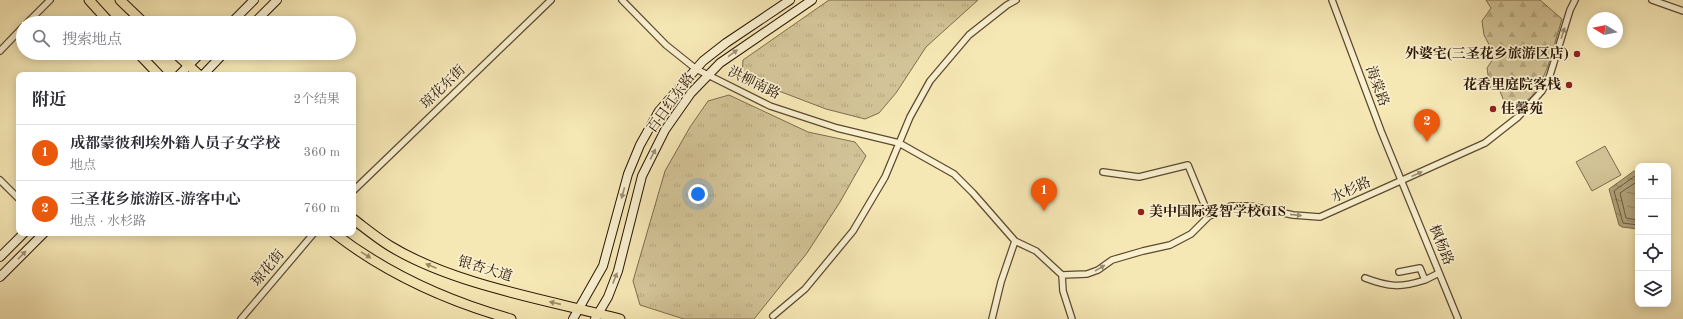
<!DOCTYPE html>
<html lang="zh">
<meta charset="utf-8">
<style>
:root{--surface:#fff;--page:#f7f7f7;--text:#2b2b33;--muted:#7c7c81;--line:#e1e1e2;--accent:#ea580c}
body{margin:0;font-family:"Old Standard TT","Noto Serif SC",serif;background:var(--page);color:var(--text)}
.controls{position:absolute;right:12px;bottom:12px;display:grid;overflow:hidden;border-radius:8px;box-shadow:0 2px 10px #0003}
.controls button{width:36px;height:36px;display:grid;place-items:center;padding:0;border:0;border-bottom:1px solid var(--line);background:var(--surface);color:var(--text);font:20px sans-serif}
.compass{position:absolute;left:1587px;top:12px;width:36px;height:36px;border-radius:50%;background:var(--surface);box-shadow:0 2px 10px #0003;rotate:280deg}
.you{position:absolute;left:698px;top:194px;width:14px;height:14px;margin:-10px;border:3px solid #fff;border-radius:50%;background:#1a73e8;box-shadow:0 0 0 6px #1a73e833}
.badge{display:grid;place-items:center;width:26px;height:26px;border-radius:50%;background:var(--accent);color:#fff;font-size:13px;font-weight:700}
.pin{position:absolute;translate:-50% -33px;filter:drop-shadow(0 1px 2px #0008)}
.pin::after{content:'';position:absolute;top:21px;width:14px;height:12px;background:inherit;clip-path:polygon(0 0,100% 0,50% 100%)}
.list{margin:0;padding:0;list-style:none}
h2{display:flex;justify-content:space-between;align-items:center;height:52px;margin:0;padding:0 16px;font-size:17px}
h2 small{font-size:13px;font-weight:400;color:var(--muted)}
.list li{display:grid;grid-template-columns:26px 1fr auto;gap:12px;align-items:center;box-sizing:border-box;height:56px;padding:0 16px;border-top:1px solid var(--line)}
.list b{display:block;font-size:15px;white-space:nowrap}
.list p{margin:0;font-size:13px;white-space:nowrap;color:var(--muted)}
.list em{font-size:13px;font-style:normal;color:var(--muted)}
.icon{flex:none;width:22px;height:22px;fill:none;stroke:currentColor;stroke-width:2;stroke-linecap:round;stroke-linejoin:round}
.map{position:relative;flex:none;width:1683px;height:319px;overflow:hidden}
.search{position:absolute;background:var(--surface);box-shadow:0 2px 10px #0003;left:16px;top:16px;width:340px;height:44px;display:flex;align-items:center;gap:10px;box-sizing:border-box;padding:0 14px;border-radius:22px;color:var(--muted);font-size:15px}
.panel{position:absolute;background:var(--surface);box-shadow:0 2px 10px #0003;left:16px;top:72px;width:340px;height:164px;border-radius:8px}
.map>svg:first-child{display:block}
.green{fill:#d3c497;stroke:#7e6c4e}
.forest{fill:url(#forest-firs);stroke:#7e6c4e}
.park{fill:url(#park-tufts);stroke:#7e6c4e}
.water{fill:url(#water-ripples);stroke:#7a684a}
.lines{fill:none;stroke-linecap:round;stroke-linejoin:round}
.shore{stroke:#6c5a3e;stroke-width:1}
.street-casing{stroke:#5c4930;stroke-width:8}
.secondary-casing{stroke:#291404;stroke-width:10}
.primary-casing{stroke:#291404;stroke-width:11}
.street{stroke:#f9f0cf;stroke-width:5.5}
.secondary{stroke:#f9f0cf;stroke-width:8}
.primary{stroke:#f6e8b5;stroke-width:9}
.oneway{fill:#9b8d74}
.oneway2{fill:#9a8965}
.poi-dot{fill:#8f2418;stroke:#f9f0cf;stroke-width:1.5}
.labels{text-anchor:middle;dominant-baseline:central;stroke-width:3.5;stroke-linejoin:round;paint-order:stroke}
.poi-label{font-size:14px;font-weight:bold;fill:#291404;stroke:#f9f0cf;text-anchor:end}
.street-label{font-size:14px;fill:#291404;stroke:#f9f0cf}
</style>
<div class="map">
<svg width="1683" height="319" viewBox="0 0 1683 319">
<defs>
<pattern id="forest-firs" width="22" height="20" patternUnits="userSpaceOnUse"><rect width="22" height="20" fill="#d3c497"/><path d="M5 1l3.5 6h-7zM16 11l3.5 6h-7z" fill="#b5a880"/></pattern>
<pattern id="park-tufts" width="24" height="20" patternUnits="userSpaceOnUse"><rect width="24" height="20" fill="#d3c497"/><path d="M3 7l-1-3M5 7V3M7 7l1-3M15 17l-1-3M17 17v-4M19 17l1-3" fill="none" stroke="#b5a880"/></pattern>
<pattern id="water-ripples" width="26" height="14" patternUnits="userSpaceOnUse"><rect width="26" height="14" fill="#b0a079"/><path d="M2 4q2-2 4 0t4 0M15 11q2-2 4 0t4 0" fill="none" stroke="#8f8161"/></pattern>
</defs>
<rect width="100%" height="100%" fill="#f6e8b5"/>
<filter id="stains"><feTurbulence type="fractalNoise" baseFrequency=".005" numOctaves="4"/><feColorMatrix values="0 0 0 0 .2 0 0 0 0 .09 0 0 0 0 .02 0 0 0 .5 -.17"/></filter>
<radialGradient id="worn" r=".72"><stop offset=".6" stop-color="#630" stop-opacity="0"/><stop offset="1" stop-color="#630" stop-opacity=".3"/></radialGradient>
<!-- green -->
<path class="green" d="M 1605,146 L 1621,175 L 1592,191 L 1576,162 Z"/>
<!-- forest -->
<path class="forest" d="M 1486,0 L 1540,0 L 1562,19 L 1548,66 L 1537,92 L 1513,112 L 1506,106 L 1497,84 L 1490,88 L 1487,68 L 1495,56 L 1484,35 L 1482,21 L 1491,8 Z"/>
<!-- park -->
<path class="park" d="M 829,0 L 978,0 L 926,47 L 896,93 L 879,113 L 865,119 L 826,109 L 742,77 L 743,60 Z
M 729,95 L 808,132 L 855,142 L 866,156 L 840,202 L 807,253 L 754,319 L 684,319 L 640,305 L 633,281 L 665,171 L 690,127 L 708,101 Z"/>
<!-- water -->
<path class="water" d="M 1634,171 L 1638,172 L 1638,229 L 1622,227 L 1619,225 L 1609,189 Z"/>
<g class="lines">
<!-- shore -->
<path class="shore" d="M 1638,175 L 1635,176 L 1614,191 L 1623,223 L 1638,225
M 1638,181 L 1620,193 L 1626,218 L 1638,220"/>
<defs>
<path id="street" d="M 622,0 L 666,45 L 696,69 L 770,106 L 837,128 L 899,143 L 954,174 L 973,193 L 1015,241 L 1036,251 L 1062,275
M 1332,0 L 1381,131 L 1458,319
M 1652,0 L 1683,11
M 27,23 L 50,0
M 0,51 L 23,27
M 1103,172 L 1139,177 L 1188,165 L 1209,216
M 0,180 L 19,199
M 353,191 L 551,0
M 1399,272 L 1420,268 L 1425,280 L 1439,273
M 1062,275 L 1087,274 L 1098,270 L 1112,260 L 1143,251 L 1170,245 L 1191,234 L 1209,216 L 1231,206 L 1251,206 L 1293,215 L 1320,217 L 1485,143 L 1518,117 L 1542,91 L 1550,75 L 1570,10 L 1575,0
M 1062,275 L 1063,291 L 1072,319
M 1365,278 C 1389,287 1400,288 1425,280
M 773,316 L 805,289 L 853,231 L 885,177 L 910,117 L 930,81 L 969,35 L 1007,5 L 1016,0
M 241,319 L 314,233
M 992,319 L 1001,282 L 1015,241"/>
<path id="secondary" d="M 231,23 L 254,0
M 254,23 L 277,0
M 179,75 L 201,53
M 203,75 L 224,53
M 0,257 L 24,233
M 0,277 L 44,233
M 573,319 L 603,266 L 628,174 L 640,145 L 659,111 L 703,61 L 726,43 L 790,0
M 595,319 L 608,297 L 618,271 L 642,176 L 665,130 L 691,93 L 720,63 L 812,0"/>
<path id="primary" d="M 89,0 L 110,23
M 120,0 L 144,23
M 138,53 L 159,75
M 175,53 L 199,75
M 353,219 C 365,228 377,238 390,246 C 454,285 548,300 620,319
M 334,233 C 387,274 447,301 511,319"/>
</defs>
<!-- street casing -->
<use href="#street" class="street-casing"/>
<!-- secondary casing -->
<use href="#secondary" class="secondary-casing"/>
<!-- primary casing -->
<use href="#primary" class="primary-casing"/>
<!-- street -->
<use href="#street" class="street"/>
<!-- secondary -->
<use href="#secondary" class="secondary"/>
<!-- primary -->
<use href="#primary" class="primary"/>
</g>
<!-- one-way arrows -->
<defs><path id="oneway-solid" d="M-6-.8H1V-3.2L6.5 0L1 3.2V.8H-6Z"/></defs>
<g class="oneway">
<use href="#oneway-solid" transform="translate(1563 33) rotate(-72)"/>
<use href="#oneway-solid" transform="translate(733 53) rotate(-36)"/>
<use href="#oneway-solid" transform="translate(653 154) rotate(-63)"/>
<use href="#oneway-solid" transform="translate(1417 174) rotate(-24)"/>
<use href="#oneway-solid" transform="translate(623 193) rotate(105)"/>
<use href="#oneway-solid" transform="translate(1296 215) rotate(6)"/>
<use href="#oneway-solid" transform="translate(22 255) rotate(-45)"/>
<use href="#oneway-solid" transform="translate(1100 268) rotate(-31)"/>
<use href="#oneway-solid" transform="translate(615 278) rotate(-69)"/>
</g>
<g class="oneway2">
<use href="#oneway-solid" transform="translate(366 255) rotate(32)"/>
<use href="#oneway-solid" transform="translate(431 266) rotate(-157)"/>
<use href="#oneway-solid" transform="translate(555 303) rotate(-167)"/>
</g>
<!-- markers -->
<g class="poi-dot">
<circle cx="1577" cy="54" r="4"/>
<circle cx="1569" cy="85" r="4"/>
<circle cx="1493" cy="109" r="4"/>
<circle cx="1141" cy="212" r="4"/>
</g>
<g class="labels">
<!-- poi labels -->
<g class="poi-label">
<text x="1569" y="54">外婆宅(三圣花乡旅游区店)</text>
<text x="1561" y="85">花香里庭院客栈</text>
<text x="1501" y="109" text-anchor="start">佳馨苑</text>
<text x="1149" y="212" text-anchor="start">美中国际爱智学校GIS</text>
</g>
<!-- street labels -->
<g class="street-label">
<text transform="translate(754 83) rotate(26)">洪柳南路</text>
<text transform="translate(1377 86) rotate(70)">海棠路</text>
<text transform="translate(443 87) rotate(-44)">琼花东街</text>
<text transform="translate(671 103) rotate(-54)">百日红东路</text>
<text transform="translate(1351 190) rotate(-24)">水杉路</text>
<text transform="translate(1441 245) rotate(68)">枫杨路</text>
<text transform="translate(268 268) rotate(-50)">琼花街</text>
<text transform="translate(485 269) rotate(17)">银杏大道</text>
</g>
</g>
<rect width="100%" height="100%" filter="url(#stains)"/>
<rect width="100%" height="100%" fill="url(#worn)"/>
</svg>
<div class="controls">
<button>+</button>
<button>−</button>
<button><svg class="icon" aria-label="locate" viewBox="0 0 24 24"><circle cx="12" cy="12" r="6"/><path d="M12 2v4M12 18v4M2 12h4M18 12h4"/></svg></button>
<button><svg class="icon" aria-label="layers" viewBox="0 0 24 24"><path d="M12 4l9 5-9 5-9-5zM3 14l9 5 9-5"/></svg></button>
</div>
<svg class="compass" viewBox="-18 -18 36 36"><path d="M0-13l5 13h-10z" fill="#e53935"/><path d="M0 13l5-13h-10z" fill="#7c7c81"/></svg>
<div class="you"></div>
<div class="pin badge" style="left:1044px;top:211px">1</div>
<div class="pin badge" style="left:1427px;top:142px">2</div>
<div class="search"><svg class="icon" aria-label="search" viewBox="0 0 24 24"><circle cx="10" cy="10" r="6"/><path d="M15 15l6 6"/></svg>搜索地点</div>
<section class="panel">
<h2>附近<small>2个结果</small></h2>
<ul class="list">
<li><span class="badge">1</span><div><b>成都蒙彼利埃外籍人员子女学校</b><p>地点</p></div><em>360 m</em></li>
<li><span class="badge">2</span><div><b>三圣花乡旅游区-游客中心</b><p>地点 · 水杉路</p></div><em>760 m</em></li>
</ul>
</section>
</div>
